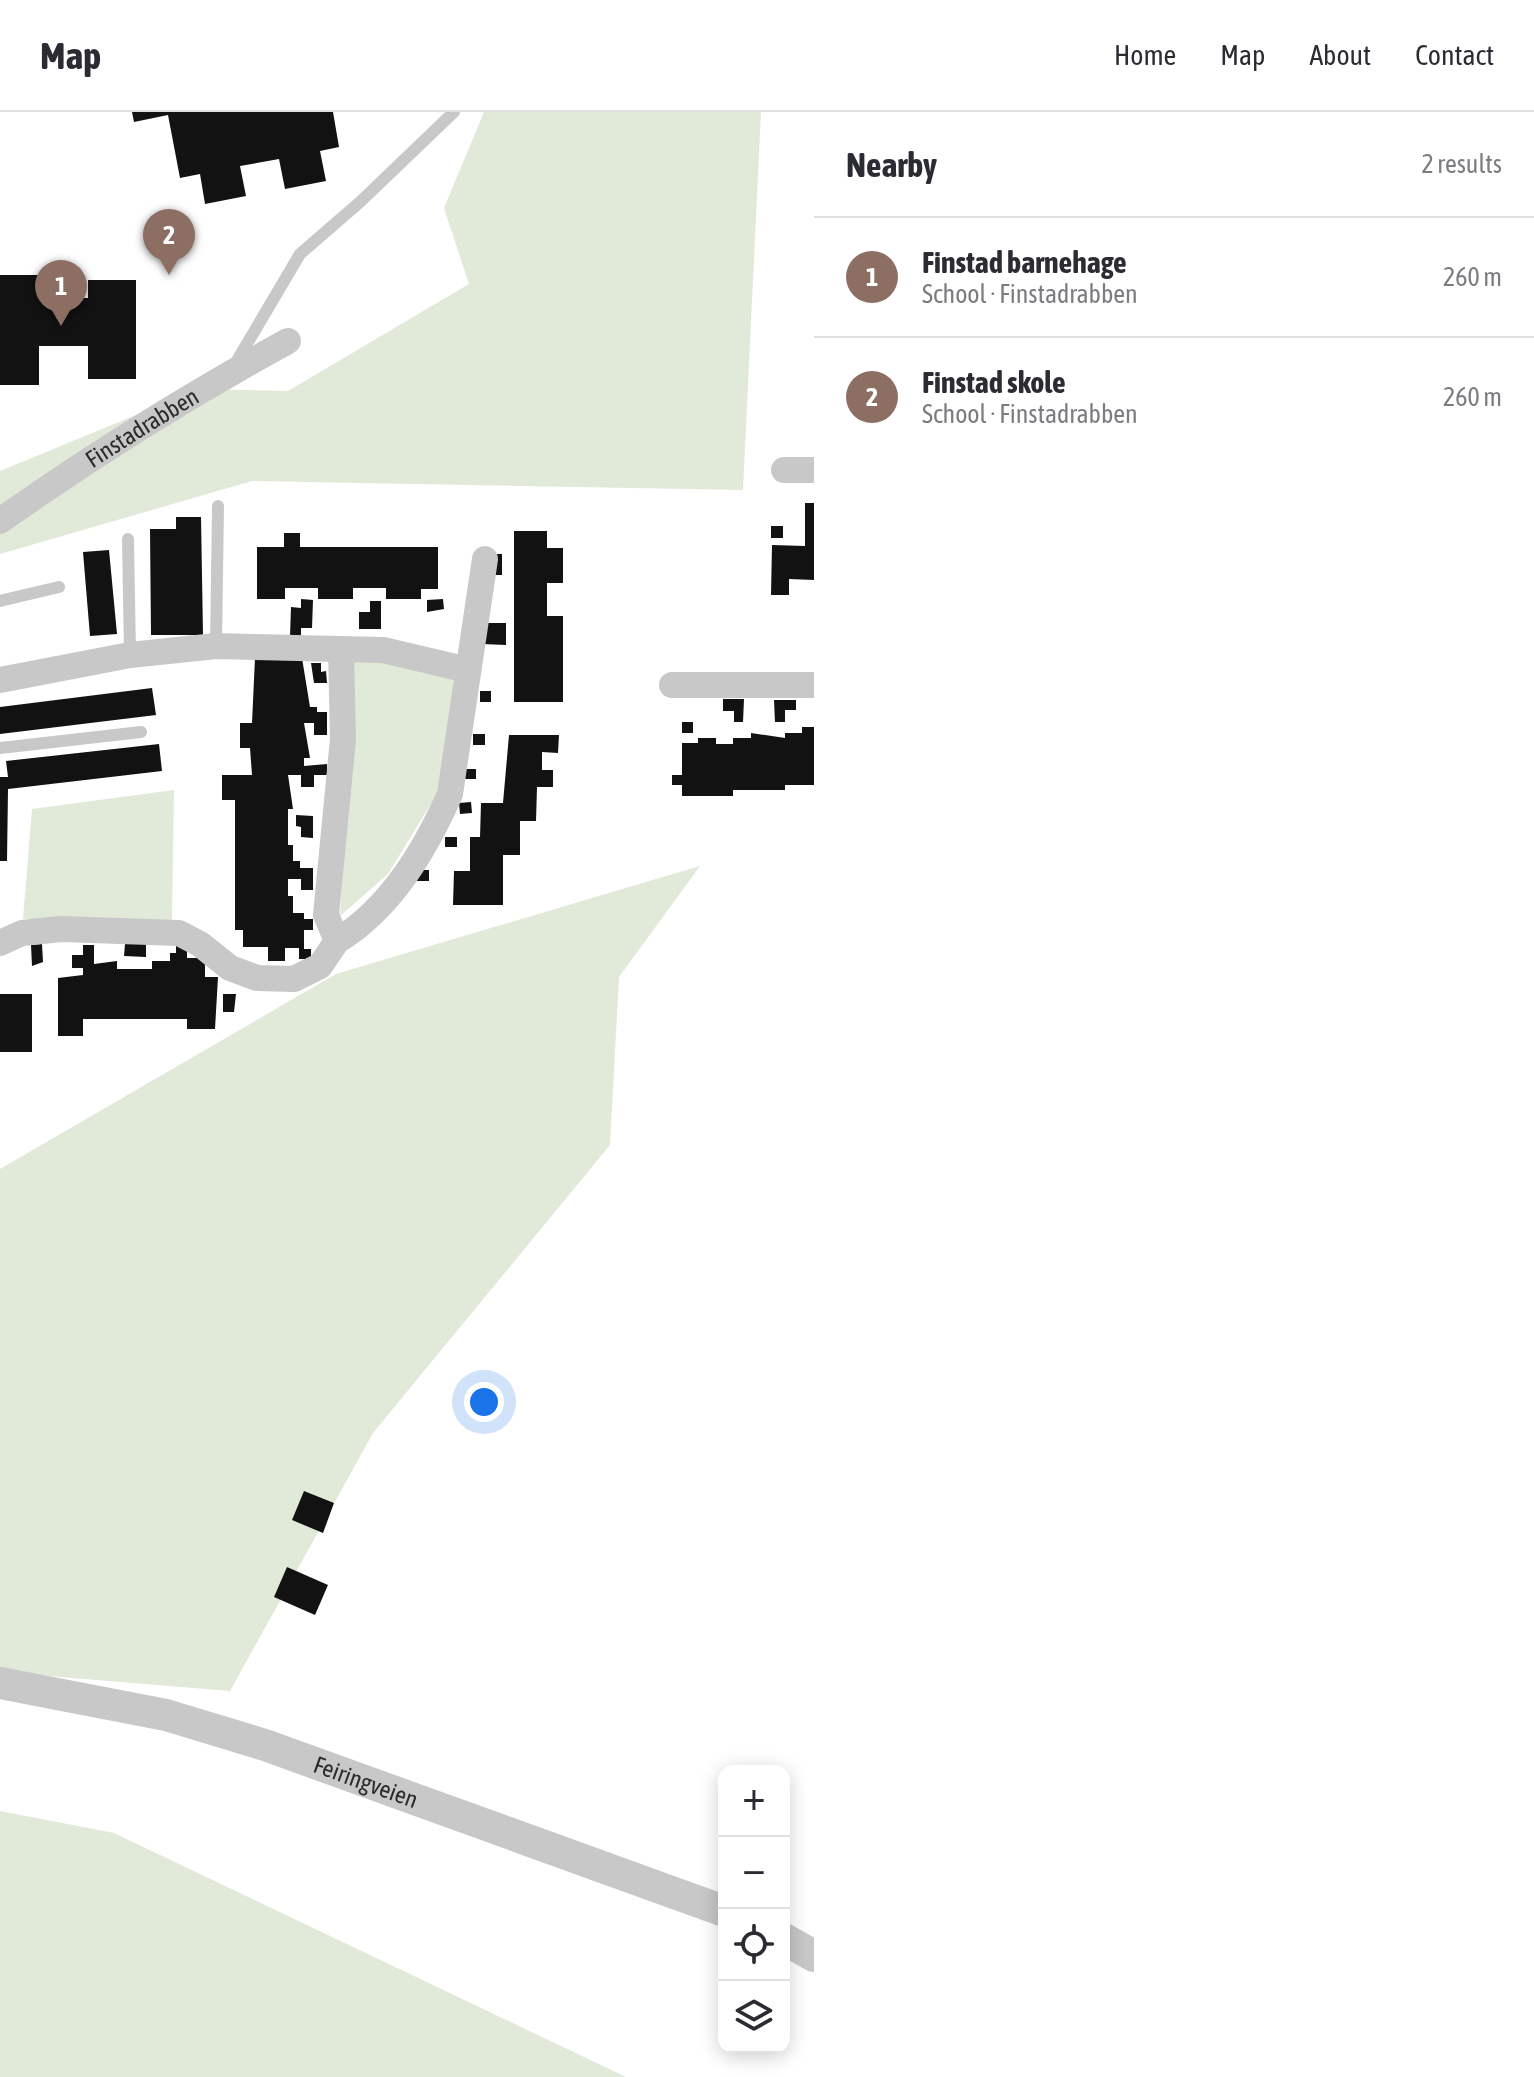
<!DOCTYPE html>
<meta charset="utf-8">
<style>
:root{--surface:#fff;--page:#f2f2f3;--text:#2b2b33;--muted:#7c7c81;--line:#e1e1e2;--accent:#0f766e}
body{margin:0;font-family:"Asap Condensed",sans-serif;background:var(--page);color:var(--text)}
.controls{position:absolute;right:24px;bottom:24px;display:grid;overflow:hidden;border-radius:16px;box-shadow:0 4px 20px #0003}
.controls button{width:72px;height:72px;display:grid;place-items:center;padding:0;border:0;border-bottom:2px solid var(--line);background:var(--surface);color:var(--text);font:40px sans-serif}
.you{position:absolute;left:484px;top:1290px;width:28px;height:28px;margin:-20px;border:6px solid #fff;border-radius:50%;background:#1a73e8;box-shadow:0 0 0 12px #1a73e833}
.badge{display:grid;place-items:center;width:52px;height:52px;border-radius:50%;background:var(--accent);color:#fff;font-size:26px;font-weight:700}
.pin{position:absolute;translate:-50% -66px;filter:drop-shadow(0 2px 4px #0008)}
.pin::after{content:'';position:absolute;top:42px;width:28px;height:24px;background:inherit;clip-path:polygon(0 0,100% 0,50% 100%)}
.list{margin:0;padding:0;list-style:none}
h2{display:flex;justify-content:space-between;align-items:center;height:104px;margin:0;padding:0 32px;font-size:34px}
h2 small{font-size:26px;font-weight:400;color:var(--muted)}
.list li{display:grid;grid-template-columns:52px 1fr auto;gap:24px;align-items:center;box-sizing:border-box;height:120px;padding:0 32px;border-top:2px solid var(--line)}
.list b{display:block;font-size:30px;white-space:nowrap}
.list p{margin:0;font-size:26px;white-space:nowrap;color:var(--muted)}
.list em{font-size:26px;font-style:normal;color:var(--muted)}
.icon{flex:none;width:44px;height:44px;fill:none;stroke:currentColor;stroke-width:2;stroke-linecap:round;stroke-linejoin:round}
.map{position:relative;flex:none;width:814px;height:1965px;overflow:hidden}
header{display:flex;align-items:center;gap:48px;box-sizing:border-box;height:112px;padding:0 40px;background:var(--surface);border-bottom:2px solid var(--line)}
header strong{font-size:38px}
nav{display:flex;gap:44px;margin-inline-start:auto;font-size:28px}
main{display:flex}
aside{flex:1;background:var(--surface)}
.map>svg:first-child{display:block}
.green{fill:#e1e9d9}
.building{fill:#121212}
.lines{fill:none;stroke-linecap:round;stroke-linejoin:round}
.service{stroke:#c8c8c8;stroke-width:12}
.minor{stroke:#c8c8c8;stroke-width:26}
.tertiary{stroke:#c8c8c8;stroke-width:32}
.labels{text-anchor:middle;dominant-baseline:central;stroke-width:8;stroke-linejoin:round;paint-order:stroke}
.street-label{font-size:24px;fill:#2b2b2b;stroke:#fff}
</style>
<header>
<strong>Map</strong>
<nav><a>Home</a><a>Map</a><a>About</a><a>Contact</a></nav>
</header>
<main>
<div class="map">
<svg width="814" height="1965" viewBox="0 0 814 1965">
<rect width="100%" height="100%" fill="#fff"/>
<!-- green -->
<path class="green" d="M 484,0 L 761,0 L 743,378 L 252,369 L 0,442 L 0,359 L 199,277 L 288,279 L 469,172 L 444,96 Z
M 354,547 L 414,553 L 460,564 L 440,677 L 388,762 L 340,804 Z
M 174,678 L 172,808 L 23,807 L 32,697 Z
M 700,754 L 619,865 L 610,1033 L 373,1321 L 230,1579 L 0,1560 L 0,1057 L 336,862 Z
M 0,1699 L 114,1721 L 626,1965 L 0,1965 Z"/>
<!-- building -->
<path class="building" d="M 132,0 L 333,0 L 339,35 L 320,39 L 326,69 L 285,77 L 279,47 L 240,54 L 246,84 L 205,92 L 200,62 L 180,66 L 168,3 L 134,10 Z
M 0,163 L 39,163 L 39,186 L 88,186 L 88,168 L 136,168 L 136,267 L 88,267 L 88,234 L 39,234 L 39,273 L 0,273 Z
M 805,391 L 814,391 L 814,468 L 789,467 L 789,483 L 771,483 L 772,433 L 805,434 Z
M 176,405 L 201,405 L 203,523 L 151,523 L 150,417 L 176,417 Z
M 771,414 L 783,414 L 783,426 L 771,426 Z
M 514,419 L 547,419 L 547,436 L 563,436 L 563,471 L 547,471 L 547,504 L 563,504 L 563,590 L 514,590 Z
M 284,421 L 300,421 L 300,435 L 438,435 L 438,477 L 421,477 L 421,487 L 386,487 L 386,476 L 353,476 L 353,487 L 318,487 L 318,476 L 285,476 L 285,487 L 257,487 L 257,435 L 284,435 Z
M 109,438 L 117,522 L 90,524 L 83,440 Z
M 490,442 L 502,442 L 502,463 L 490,463 Z
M 301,487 L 313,488 L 312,516 L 301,516 L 301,524 L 290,524 L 291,495 L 301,496 Z
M 443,487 L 444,497 L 427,500 L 427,488 Z
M 370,489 L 381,489 L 381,517 L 359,517 L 359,500 L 370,500 Z
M 483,511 L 506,511 L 506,533 L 482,532 Z
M 255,546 L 302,546 L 310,595 L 317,595 L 317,600 L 327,600 L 327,623 L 314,623 L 314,611 L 304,611 L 310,646 L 304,646 L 304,654 L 327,652 L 327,663 L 314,663 L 314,675 L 301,675 L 301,663 L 288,663 L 293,697 L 288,697 L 288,733 L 293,733 L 293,749 L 300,749 L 300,756 L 313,756 L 313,778 L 301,778 L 301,767 L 288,767 L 288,784 L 293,784 L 293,801 L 304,801 L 304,807 L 313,807 L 313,818 L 304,818 L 304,837 L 311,837 L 311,847 L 299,847 L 299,836 L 285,836 L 285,849 L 268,849 L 268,835 L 243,835 L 243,818 L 235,818 L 235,688 L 222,688 L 222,663 L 252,663 L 250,636 L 240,636 L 240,611 L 252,611 Z
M 311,551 L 321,551 L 321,560 L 326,559 L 327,571 L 314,571 Z
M 152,576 L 156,603 L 0,622 L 0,595 Z
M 480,579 L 491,579 L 491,590 L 480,590 Z
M 723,587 L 744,587 L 743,610 L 734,610 L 734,599 L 723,599 Z
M 774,588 L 796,588 L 796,598 L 785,598 L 785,610 L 775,610 Z
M 682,610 L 693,610 L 693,621 L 682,621 Z
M 802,615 L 814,615 L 814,673 L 785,673 L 785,678 L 733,678 L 733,684 L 682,684 L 682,673 L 672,673 L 672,663 L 682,663 L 682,631 L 698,631 L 698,626 L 716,626 L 716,632 L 733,632 L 733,626 L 751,626 L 751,621 L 785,626 L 785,621 L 802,621 Z
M 473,622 L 485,622 L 485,633 L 473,633 Z
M 509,623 L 559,623 L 558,641 L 542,640 L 542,658 L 553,658 L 553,675 L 537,675 L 536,709 L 520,709 L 520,743 L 503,743 L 503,793 L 453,793 L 454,759 L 470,759 L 470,725 L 480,725 L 481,691 L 503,691 Z
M 159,632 L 162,659 L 8,677 L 7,749 L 0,749 L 0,665 L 8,665 L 6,649 Z
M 464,657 L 476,657 L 476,667 L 464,667 Z
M 471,690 L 472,701 L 460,702 L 459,691 Z
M 296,703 L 313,704 L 313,726 L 301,725 L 301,715 L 296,714 Z
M 445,725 L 457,725 L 457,735 L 445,735 Z
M 417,758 L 429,758 L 429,769 L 417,769 Z
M 42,832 L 43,850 L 32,854 L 31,833 Z
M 125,832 L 146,832 L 146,845 L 124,844 Z
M 176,832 L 187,832 L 187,846 L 205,846 L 205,865 L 218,865 L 215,917 L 187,917 L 187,907 L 83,907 L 83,924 L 58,924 L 58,866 L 83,863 L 83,856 L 72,856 L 72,843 L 83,843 L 83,833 L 94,833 L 94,852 L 117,849 L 117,857 L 152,857 L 152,849 L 170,849 L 170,841 L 176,841 Z
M 0,882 L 32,882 L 32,940 L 0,940 Z
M 223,882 L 236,882 L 234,900 L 223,900 Z
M 304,1379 L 334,1391 L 323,1421 L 292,1408 Z
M 287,1455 L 328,1473 L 315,1503 L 274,1485 Z"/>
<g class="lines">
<!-- service -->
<path class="service" d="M 235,252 L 300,142 L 360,90 L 454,0
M 128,427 L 130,543
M 0,489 L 59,475
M 216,534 L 218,394
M 0,636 L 141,620"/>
<!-- minor -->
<g class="minor">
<path d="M 784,358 L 814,358"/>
<path id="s1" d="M 0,409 C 93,343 188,284 288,229"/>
<path d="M 0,568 L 130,543 L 216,534 L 383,538 L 468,558"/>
<path d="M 672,573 L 814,573"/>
<path d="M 337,829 C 391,796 425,738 450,682 L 485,447"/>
<path d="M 0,831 L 22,821 L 61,817 L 179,821 L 200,832 L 230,856 L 257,866 L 294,867 L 320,854 L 337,829 L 326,803 L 343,627 L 341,538"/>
</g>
<!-- tertiary -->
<g class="tertiary">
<path id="s2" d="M 0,1571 L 166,1603 L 265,1633 L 724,1799"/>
<path d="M 784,1827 L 814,1844"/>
</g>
</g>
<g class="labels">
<!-- street labels -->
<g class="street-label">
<text stroke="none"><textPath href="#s1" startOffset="170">Finstadrabben</textPath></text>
<text stroke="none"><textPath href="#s2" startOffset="380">Feiringveien</textPath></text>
</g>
</g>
</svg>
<div class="controls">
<button>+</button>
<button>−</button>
<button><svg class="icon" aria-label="locate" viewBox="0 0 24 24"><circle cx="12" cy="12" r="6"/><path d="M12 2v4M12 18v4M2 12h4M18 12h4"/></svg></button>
<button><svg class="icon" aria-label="layers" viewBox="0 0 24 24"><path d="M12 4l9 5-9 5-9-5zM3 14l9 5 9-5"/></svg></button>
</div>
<div class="you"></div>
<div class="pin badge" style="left:61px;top:214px;background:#8d6e63">1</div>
<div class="pin badge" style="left:169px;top:163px;background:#8d6e63">2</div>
</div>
<aside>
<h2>Nearby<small>2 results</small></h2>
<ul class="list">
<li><span class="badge" style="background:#8d6e63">1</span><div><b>Finstad barnehage</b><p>School · Finstadrabben</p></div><em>260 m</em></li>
<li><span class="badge" style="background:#8d6e63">2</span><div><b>Finstad skole</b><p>School · Finstadrabben</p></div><em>260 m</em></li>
</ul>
</aside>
</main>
